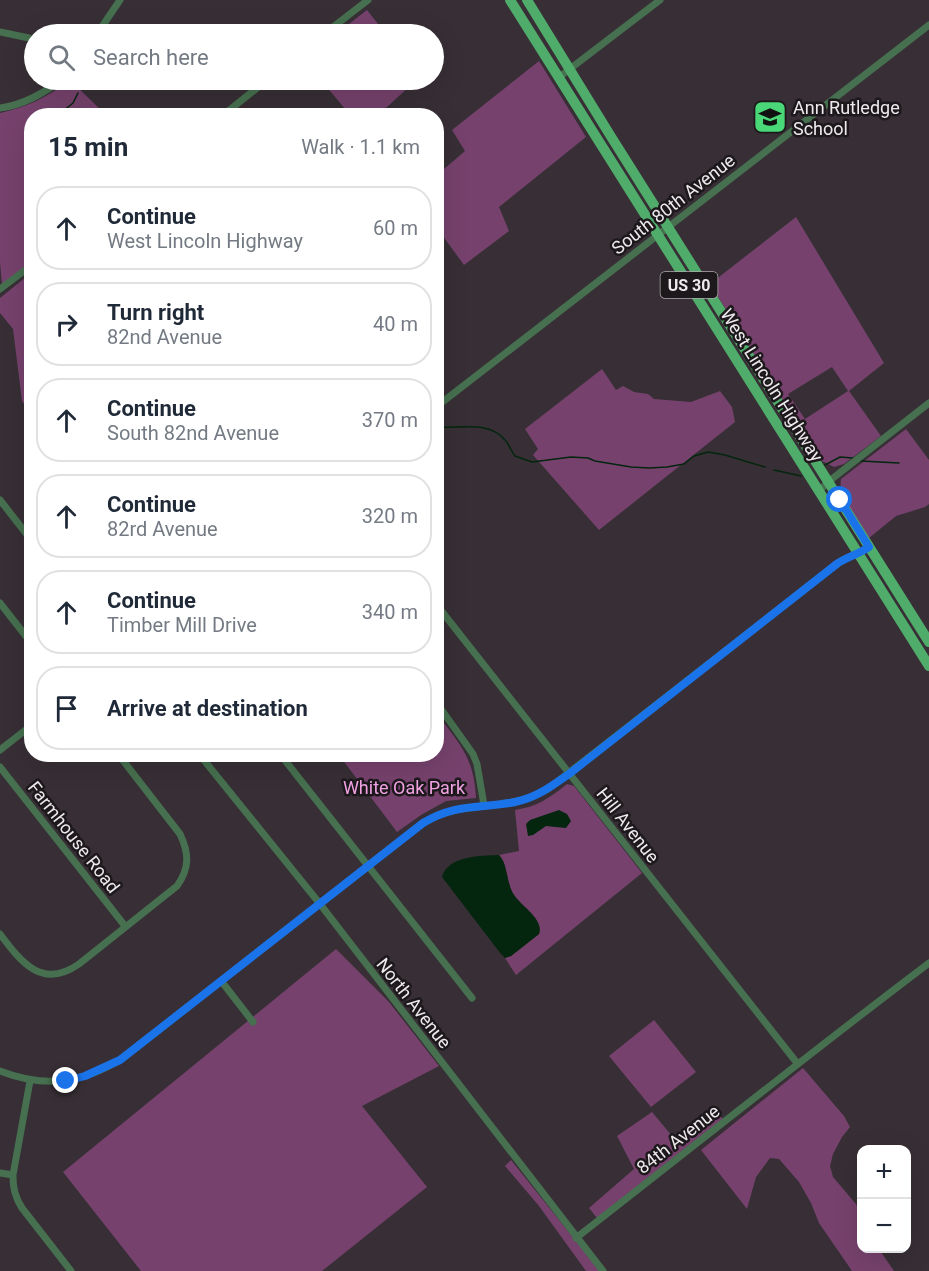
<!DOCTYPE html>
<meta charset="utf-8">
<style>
:root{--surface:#fff;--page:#f6f6f7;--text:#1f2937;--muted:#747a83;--line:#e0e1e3}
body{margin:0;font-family:Roboto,sans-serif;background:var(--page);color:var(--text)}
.controls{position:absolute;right:18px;bottom:18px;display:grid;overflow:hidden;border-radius:12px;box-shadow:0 6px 24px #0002}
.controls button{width:54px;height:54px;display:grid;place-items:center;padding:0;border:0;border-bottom:2px solid var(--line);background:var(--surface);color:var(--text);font:30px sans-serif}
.stop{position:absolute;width:18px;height:18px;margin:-14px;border:4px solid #1a73e8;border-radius:50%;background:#fff}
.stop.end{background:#1a73e8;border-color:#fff;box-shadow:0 2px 6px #0008}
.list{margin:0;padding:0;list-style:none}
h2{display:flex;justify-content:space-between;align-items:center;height:78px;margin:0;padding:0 24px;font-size:26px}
h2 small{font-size:20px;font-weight:400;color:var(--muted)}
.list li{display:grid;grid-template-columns:39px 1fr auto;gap:18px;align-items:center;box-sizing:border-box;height:84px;margin:0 12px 12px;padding:0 12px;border:2px solid var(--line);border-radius:24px}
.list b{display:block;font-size:22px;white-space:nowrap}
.list p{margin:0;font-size:20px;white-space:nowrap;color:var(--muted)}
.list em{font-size:20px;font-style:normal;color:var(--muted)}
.icon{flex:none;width:33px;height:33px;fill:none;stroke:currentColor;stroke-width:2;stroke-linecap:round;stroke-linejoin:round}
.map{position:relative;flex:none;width:929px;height:1271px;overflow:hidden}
.search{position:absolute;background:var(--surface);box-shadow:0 6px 24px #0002;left:24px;top:24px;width:420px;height:66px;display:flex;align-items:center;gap:15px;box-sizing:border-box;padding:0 21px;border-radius:33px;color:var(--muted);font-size:22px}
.panel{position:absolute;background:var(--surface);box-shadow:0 6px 24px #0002;left:24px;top:108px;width:420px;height:654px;border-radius:24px}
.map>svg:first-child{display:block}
.green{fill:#76426d;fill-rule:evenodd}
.water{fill:#04250e}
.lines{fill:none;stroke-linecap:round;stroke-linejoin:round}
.stream{stroke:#04250e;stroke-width:1.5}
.street{stroke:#46704f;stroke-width:7}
.primary{stroke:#50ac6a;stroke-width:10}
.route{stroke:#1a73e8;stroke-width:8}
.labels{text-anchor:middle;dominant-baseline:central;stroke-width:5;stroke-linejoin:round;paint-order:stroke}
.shield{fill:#1c181b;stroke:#aeaaad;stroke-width:1.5}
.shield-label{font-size:16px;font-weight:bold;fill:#ede9ec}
.poi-label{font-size:18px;fill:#ede9ec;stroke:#1c181b;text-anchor:start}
.street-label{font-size:18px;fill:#ede9ec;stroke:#1c181b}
.park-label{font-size:18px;fill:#f1a2e3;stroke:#1c181b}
</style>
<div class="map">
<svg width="929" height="1271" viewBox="0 0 929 1271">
<rect width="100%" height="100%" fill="#372f35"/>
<!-- green -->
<path class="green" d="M 367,10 L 386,34 L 336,34 Z
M 539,61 L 586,137 L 499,207 L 509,231 L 464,265 L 437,228 L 437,175 L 465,151 L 452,130 Z
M 70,80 L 106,115 L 32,116 L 31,262 L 2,285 L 0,262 L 0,113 C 27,107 48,97 70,80 Z
M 321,80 L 413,80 L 410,86 L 377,116 L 350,115 Z
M 796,217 L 884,363 L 849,391 L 881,436 L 844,464 L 834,467 L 820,460 L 710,284 ZM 832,367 L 848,391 L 805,419 L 788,394 Z
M 31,273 L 31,413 L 22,401 L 13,329 L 0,313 L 0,298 Z
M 602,369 L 616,390 L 623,386 L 634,392 L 648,394 L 654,399 L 691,402 L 720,391 L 732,407 L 735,422 L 599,530 L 533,455 L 538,449 L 525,429 Z
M 906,429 L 929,460 L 929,504 L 925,507 L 896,516 L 869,538 C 860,523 837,497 841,479 Z
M 437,714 C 460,744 474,758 476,798 L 446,801 L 421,815 L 397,832 L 339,755 L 436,754 Z
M 567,784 L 574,786 L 642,873 L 516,975 L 505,958 L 511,956 L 539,934 C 544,919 522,907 514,895 C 506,883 508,864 499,855 L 519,851 L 515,810 C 536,807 550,798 567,784 Z
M 336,949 L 389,1002 L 439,1066 L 362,1106 L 427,1187 L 322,1271 L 141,1271 L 63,1172 Z
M 654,1020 L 696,1072 L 651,1107 L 609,1056 Z
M 803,1068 L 844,1116 L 850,1127 L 842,1137 L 833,1154 L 830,1166 L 833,1177 L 856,1204 L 861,1216 L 862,1248 L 879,1249 L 894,1271 L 852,1271 L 819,1223 L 811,1203 L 799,1182 L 779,1159 L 770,1158 L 756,1177 L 747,1209 L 701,1150 Z
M 715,1110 L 723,1119 L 597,1218 L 589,1208 L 634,1169 L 617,1136 L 652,1112 L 677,1142 Z
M 511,1160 L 600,1271 L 586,1271 L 539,1206 L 505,1166 Z"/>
<!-- water -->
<path class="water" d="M 559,810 L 567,814 L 571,821 L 566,828 L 546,826 L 533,835 L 528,836 L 526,824 L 530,820 Z
M 499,855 C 508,864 506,883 514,895 C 522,907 544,919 539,934 L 511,956 L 505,958 L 501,954 L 442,877 C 448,855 482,856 499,855 Z"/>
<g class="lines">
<!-- stream -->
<path class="stream" d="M 57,116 L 73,103 L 78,93
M 32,138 L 28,147 L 32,168
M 436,427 C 458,429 489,420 505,440 C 509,444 511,451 515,456 L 532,462 L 571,457 L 588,458 L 595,461 L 631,467 L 649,468 L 667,467 L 684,464 L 694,456 L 708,452 L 725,455 L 765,467
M 861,461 L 899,463
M 825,465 L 840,457 L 853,458
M 774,470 L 801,476"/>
<!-- street -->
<path class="street" d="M 0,32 L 29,38 L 34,42
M 97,34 L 120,0
M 324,34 L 368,0
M 558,78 L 660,0
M 0,108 C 24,105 43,93 62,80
M 222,116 L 267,80
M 0,289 L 32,265
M 436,407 L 929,25
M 819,491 L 828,482 L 929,403
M 0,500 L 32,541
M 0,603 L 32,644
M 436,604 L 797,1063
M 436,702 L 473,754 L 477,764 L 484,805
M 0,750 L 32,725
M 199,754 L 320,904 L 603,1271
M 280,754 L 472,998
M 0,767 L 125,926
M 0,934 C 21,962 42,990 79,964 L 177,886 C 190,868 189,853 180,834 L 118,754
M 222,982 L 253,1022
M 0,1071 C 44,1088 79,1084 120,1060 L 423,823 C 455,804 479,809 513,802 C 526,800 537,795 548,789 L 838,563 C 849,556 859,554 869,547
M 30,1081 L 13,1175 C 13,1188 15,1197 22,1208 L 71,1271
M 0,1173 L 13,1175
M 576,1238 C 694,1146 810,1053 929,963"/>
<!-- primary -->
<path class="primary" d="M 510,0 L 929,666
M 527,0 L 610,135 L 929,642"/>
</g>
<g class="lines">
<!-- route -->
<path class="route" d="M 66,1081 L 85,1076 L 120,1060 L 423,823 C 456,803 480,809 515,802 C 536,798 552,786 569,774 L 838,563 C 849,556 859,554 869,547 L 840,500"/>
</g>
<!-- icons -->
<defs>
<symbol id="school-square" viewBox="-11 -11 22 22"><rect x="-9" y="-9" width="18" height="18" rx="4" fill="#4ad777" stroke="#1c181b"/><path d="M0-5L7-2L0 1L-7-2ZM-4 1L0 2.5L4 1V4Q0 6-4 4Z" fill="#111"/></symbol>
</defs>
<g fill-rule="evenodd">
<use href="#school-square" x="751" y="98" width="38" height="38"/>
</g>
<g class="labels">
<!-- shield labels -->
<rect class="shield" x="660.5" y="272" width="57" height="26" rx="4.5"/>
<g class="shield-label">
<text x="689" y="285">US 30</text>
</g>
<!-- poi labels -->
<g class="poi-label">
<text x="793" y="107">Ann Rutledge<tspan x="793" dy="21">School</tspan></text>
</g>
<!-- street labels -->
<g class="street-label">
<text transform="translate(673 204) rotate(-38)">South 80th Avenue</text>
<text transform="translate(772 385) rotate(58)">West Lincoln Highway</text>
<text transform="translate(628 825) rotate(52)">Hill Avenue</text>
<text transform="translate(74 837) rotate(52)">Farmhouse Road</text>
<text transform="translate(414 1003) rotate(52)">North Avenue</text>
<text transform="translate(678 1139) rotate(-38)">84th Avenue</text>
</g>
<!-- park labels -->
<g class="park-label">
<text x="404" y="787">White Oak Park</text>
</g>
</g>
</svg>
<div class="controls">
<button>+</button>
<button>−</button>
</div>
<div class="stop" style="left:840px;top:500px"></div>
<div class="stop end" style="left:66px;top:1081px"></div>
<div class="search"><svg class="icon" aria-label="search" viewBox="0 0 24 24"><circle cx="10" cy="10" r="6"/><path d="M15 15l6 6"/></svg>Search here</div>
<section class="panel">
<h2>15 min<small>Walk · 1.1 km</small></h2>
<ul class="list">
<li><svg class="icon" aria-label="ahead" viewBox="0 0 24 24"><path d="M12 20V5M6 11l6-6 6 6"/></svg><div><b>Continue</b><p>West Lincoln Highway</p></div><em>60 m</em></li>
<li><svg class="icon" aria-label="right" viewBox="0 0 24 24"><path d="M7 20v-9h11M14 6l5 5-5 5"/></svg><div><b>Turn right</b><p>82nd Avenue</p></div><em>40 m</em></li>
<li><svg class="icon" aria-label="ahead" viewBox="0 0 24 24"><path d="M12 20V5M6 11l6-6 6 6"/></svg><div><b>Continue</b><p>South 82nd Avenue</p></div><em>370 m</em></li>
<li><svg class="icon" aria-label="ahead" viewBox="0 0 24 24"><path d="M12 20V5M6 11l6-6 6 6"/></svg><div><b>Continue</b><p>82rd Avenue</p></div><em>320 m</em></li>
<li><svg class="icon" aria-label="ahead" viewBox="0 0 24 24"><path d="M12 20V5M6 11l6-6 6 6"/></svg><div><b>Continue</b><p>Timber Mill Drive</p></div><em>340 m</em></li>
<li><svg class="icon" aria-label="arrive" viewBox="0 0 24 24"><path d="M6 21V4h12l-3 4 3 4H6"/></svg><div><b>Arrive at destination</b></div></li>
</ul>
</section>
</div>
